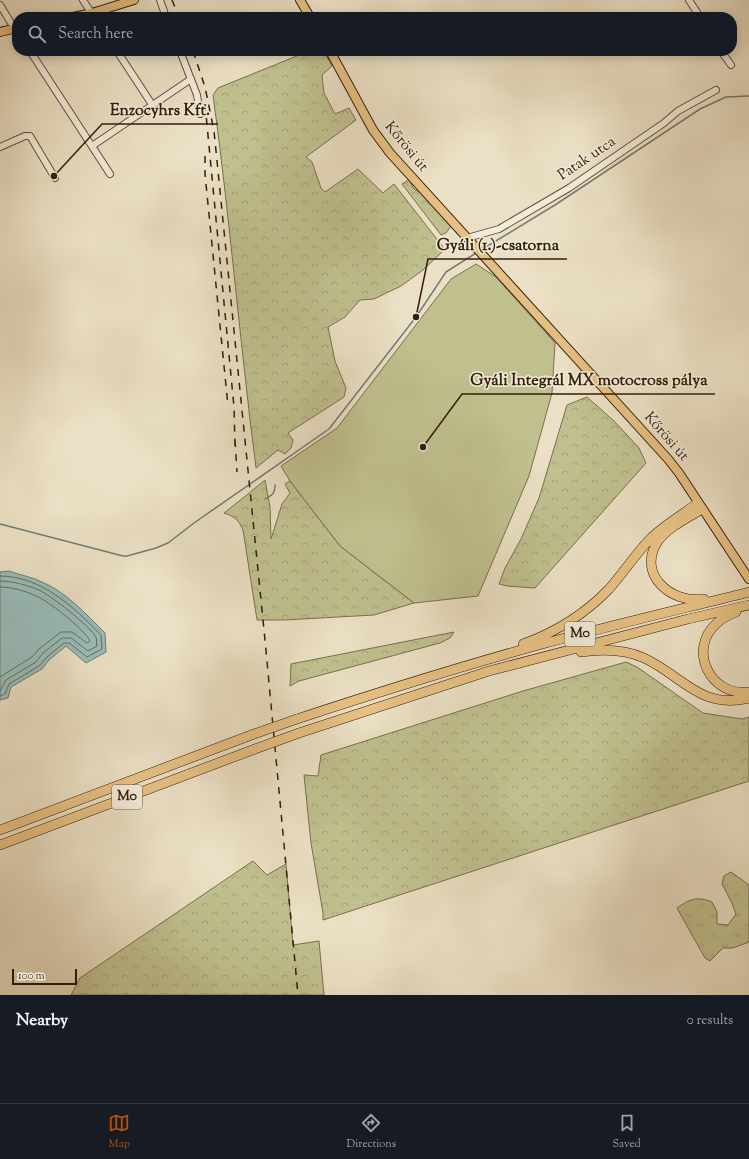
<!DOCTYPE html>
<meta charset="utf-8">
<style>
:root{--surface:#171b24;--page:#242831;--text:#f1f3f6;--muted:#9ea1a6;--line:#363941;--accent:#b45309}
body{margin:0;font-family:"Sorts Mill Goudy",serif;background:var(--page);color:var(--text)}
.scale{position:absolute;left:12px;bottom:10px;width:65px;box-sizing:border-box;padding-left:4px;border:2px solid #331e0c;border-top:0;font-size:11px;line-height:14px;white-space:nowrap;color:#331e0c;-webkit-text-stroke:3px #f2ebd9;paint-order:stroke}
.list{margin:0;padding:0;list-style:none}
h2{display:flex;justify-content:space-between;align-items:center;height:52px;margin:0;padding:0 16px;font-size:17px}
h2 small{font-size:13px;font-weight:400;color:var(--muted)}
.icon{flex:none;width:22px;height:22px;fill:none;stroke:currentColor;stroke-width:2;stroke-linecap:round;stroke-linejoin:round}
.map{position:relative;flex:none;width:749px;height:995px;overflow:hidden}
.search{position:absolute;background:var(--surface);box-shadow:0 2px 10px #0003;left:12px;right:12px;top:12px;height:44px;display:flex;align-items:center;gap:10px;box-sizing:border-box;padding:0 14px;border-radius:16px;color:var(--muted);font-size:15px}
.sheet{height:108px;background:var(--surface)}
nav{display:flex;justify-content:space-around;align-items:center;box-sizing:border-box;height:56px;border-top:1px solid var(--line);background:var(--surface);font-size:11px;color:var(--muted)}
nav a{display:grid;justify-items:center;gap:2px}
nav .on{color:var(--accent)}
.map>svg:first-child{display:block}
.grass{fill:url(#grass-tufts);stroke:#7a6f4e}
.forest{fill:url(#forest-crowns);stroke:#7a6f4e}
.park{fill:#c0c08f;stroke:#7a6f4e}
.water{fill:#99bcb9;stroke:#707d74}
.lines{fill:none;stroke-linecap:round;stroke-linejoin:round}
.shore{stroke:#666d62;stroke-width:1}
.stream{stroke:#707d74;stroke-width:1.5}
.minor-casing{stroke:#614e3a;stroke-width:8}
.major-casing{stroke:#331e0c;stroke-width:10}
.highway-casing{stroke:#331e0c;stroke-width:10}
.minor{stroke:#f2ebd9;stroke-width:6}
.major{stroke:#e6c082;stroke-width:8}
.highway{stroke:#e6c082;stroke-width:9}
.rail{stroke:#331e0c;stroke-width:1.5;stroke-dasharray:7 7;stroke-linecap:butt}
.highway-bridge-casing{stroke:#331e0c;stroke-width:10;stroke-linecap:butt}
.highway-bridge{stroke:#e6c082;stroke-width:9}
.labels{text-anchor:middle;dominant-baseline:central;stroke-width:3;stroke-linejoin:round;paint-order:stroke}
.shield{fill:#f2ebd9;stroke:#6c5c4a;stroke-width:1}
.shield-label{font-size:14px;font-weight:bold;fill:#331e0c}
.street-label{font-size:15px;fill:#331e0c;stroke:#f2ebd9}
.leader{fill:none;stroke:#331e0c;stroke-width:1.5}
.callout-dot{fill:#331e0c;stroke:#f2ebd9;stroke-width:1.5}
.callout-label{font-size:16px;text-anchor:middle;font-weight:bold;fill:#331e0c;stroke:#f2ebd9;stroke-width:3;stroke-linejoin:round;paint-order:stroke}
</style>
<div class="map">
<svg width="749" height="995" viewBox="0 0 749 995">
<defs>
<pattern id="grass-tufts" width="24" height="20" patternUnits="userSpaceOnUse"><rect width="24" height="20" fill="#c0c08f"/><path d="M3 7l-1-3M5 7V3M7 7l1-3M15 17l-1-3M17 17v-4M19 17l1-3" fill="none" stroke="#a5a57a"/></pattern>
<pattern id="forest-crowns" width="20" height="18" patternUnits="userSpaceOnUse"><rect width="20" height="18" fill="#c0c08f"/><path d="M2 6a3 3 0 1 1 6 0M12 15a3 3 0 1 1 6 0" fill="none" stroke="#a5a57a"/></pattern>
</defs>
<rect width="100%" height="100%" fill="#ebe0c5"/>
<filter id="stains"><feTurbulence type="fractalNoise" baseFrequency=".005" numOctaves="4"/><feColorMatrix values="0 0 0 0 .2 0 0 0 0 .09 0 0 0 0 .02 0 0 0 .5 -.17"/></filter>
<radialGradient id="worn" r=".72"><stop offset=".6" stop-color="#630" stop-opacity="0"/><stop offset="1" stop-color="#630" stop-opacity=".3"/></radialGradient>
<!-- grass -->
<path class="grass" d="M 731,872 L 749,885 L 749,942 L 733,948 L 723,948 L 710,961 L 705,958 L 677,908 C 690,899 697,896 712,902 L 717,912 L 717,924 L 728,925 L 736,914 L 732,903 L 722,884 L 724,876 Z"/>
<!-- forest -->
<path class="forest" d="M 309,51 L 324,51 L 332,66 L 322,75 L 324,93 L 335,114 L 349,108 L 356,120 L 306,157 L 312,162 L 321,188 L 325,192 L 358,169 L 383,193 L 394,184 L 443,247 L 442,252 L 423,270 L 401,286 L 374,299 L 360,300 L 345,317 L 328,327 L 335,361 L 346,388 L 344,397 L 288,433 L 293,440 L 291,448 L 285,454 L 278,450 L 256,468 C 240,344 230,219 213,95 L 218,88 Z
M 409,180 L 414,189 L 424,195 L 451,226 L 446,233 L 441,235 L 402,184 Z
M 587,397 L 614,421 L 639,448 L 646,463 L 535,588 L 507,586 L 499,584 L 505,568 L 521,539 L 539,498 L 567,405 Z
M 265,480 L 270,507 L 271,539 L 282,504 L 290,493 L 285,484 L 290,481 L 340,546 L 414,603 L 374,615 L 284,620 L 257,620 L 243,530 C 238,519 235,517 224,513 L 248,494 Z
M 454,632 L 450,638 L 440,643 L 299,681 L 290,686 L 291,664 Z
M 626,662 L 637,667 L 703,713 L 742,719 L 749,717 L 749,781 L 323,920 L 323,913 L 311,843 L 304,775 L 318,776 L 321,755 L 523,691 Z
M 253,861 L 267,875 L 286,864 L 293,945 L 319,941 L 324,995 L 71,995 L 80,978 Z"/>
<!-- park -->
<path class="park" d="M 476,264 L 496,277 L 555,343 L 552,393 L 529,476 L 478,596 L 414,603 L 340,546 L 290,481 L 281,466 L 337,428 L 451,279 Z"/>
<!-- water -->
<path class="water" d="M 9,571 C 20,575 32,577 42,582 C 66,592 87,615 105,633 L 106,652 L 86,663 L 66,646 L 49,660 L 42,669 L 11,687 L 8,698 L 0,700 L 0,572 Z"/>
<g class="lines">
<!-- shore -->
<path class="shore" d="M 0,576 C 41,576 74,607 101,635 L 102,649 L 87,657 L 69,643 L 64,643 L 47,657 L 39,666 L 9,684 L 5,694 L 0,696
M 0,581 C 12,581 27,585 39,590 C 50,595 90,626 96,637 C 97,639 96,643 97,646 L 88,651 L 71,638 L 62,638 L 43,653 L 36,662 L 6,680 L 0,691
M 0,587 C 11,587 26,591 36,596 C 49,601 85,630 90,641 L 87,643 L 72,632 L 61,632 L 39,649 L 32,657 L 0,677"/>
<!-- stream -->
<path class="stream" d="M 481,250 L 555,205 L 700,109 L 726,97 L 749,96
M 265,499 C 272,495 275,494 275,485
M 0,524 L 123,556 L 127,556 L 156,548 L 168,543 L 194,523 L 329,429 L 416,317 L 446,272 L 476,253"/>
<defs>
<path id="minor" d="M 83,0 L 94,17
M 160,0 L 166,17
M 689,0 L 700,17
M 0,5 L 16,31
M 30,51 L 110,174
M 117,51 L 153,106
M 180,51 L 197,95 L 200,114
M 721,51 L 731,65
M 92,146 L 191,79
M 0,147 L 25,136 L 30,136 L 55,178
M 467,238 L 499,229 L 569,188 L 664,123 L 678,111 L 716,90"/>
<path id="major" d="M 300,0 L 310,17
M 73,17 L 92,13 L 134,0
M 0,32 L 17,28
M 330,51 L 373,130 L 390,153 L 668,459 L 679,473 L 749,579"/>
<path id="highway" d="M 702,509 C 688,518 668,527 658,541 C 636,574 671,604 704,599
M 736,612 C 729,615 722,618 717,623 C 687,649 710,697 749,692
M 523,644 C 556,632 585,614 609,589 C 624,572 636,553 652,537 C 666,524 683,514 698,503
M 581,652 C 602,649 624,649 644,658 C 683,676 700,710 749,698
M 297,719 C 379,692 462,666 546,643 C 613,625 681,609 749,592
M 299,733 L 489,671 L 688,619 L 749,605
M 0,830 L 254,734
M 0,845 L 255,749"/>
</defs>
<!-- minor casing -->
<use href="#minor" class="minor-casing"/>
<!-- major casing -->
<use href="#major" class="major-casing"/>
<!-- highway casing -->
<use href="#highway" class="highway-casing"/>
<!-- minor -->
<use href="#minor" class="minor"/>
<!-- major -->
<use href="#major" class="major"/>
<!-- highway -->
<use href="#highway" class="highway"/>
<!-- rail -->
<path class="rail" d="M 172,0 L 179,17
M 193,51 L 205,87 L 214,131 L 265,640 L 298,995
M 205,104 L 234,407 L 235,446
M 205,156 L 205,174 L 228,406
M 235,440 L 237,472"/>
<defs>
<path id="highway-bridge" d="M 254,734 L 297,719
M 255,749 L 299,733"/>
</defs>
<!-- highway-bridge casing -->
<use href="#highway-bridge" class="highway-bridge-casing"/>
<!-- highway-bridge -->
<use href="#highway-bridge" class="highway-bridge"/>
</g>
<g class="labels">
<!-- shield labels -->
<g class="shield">
<rect x="565" y="622" width="30" height="24" rx="3"/>
<rect x="112" y="785" width="30" height="24" rx="3"/>
</g>
<g class="shield-label">
<text x="580" y="634">M0</text>
<text x="127" y="797">M0</text>
</g>
<!-- street labels -->
<g class="street-label">
<text transform="translate(406 147) rotate(51)">Kőrösi út</text>
<text transform="translate(587 159) rotate(-34)">Patak utca</text>
<text transform="translate(666 437) rotate(49)">Kőrösi út</text>
</g>
</g>
<!-- callouts -->
<path class="leader" d="M54 176L102 124H218M416 317L428 259H567M423 447L462 394H715"/>
<g class="callout-dot">
<circle cx="54" cy="176" r="4"/>
<circle cx="416" cy="317" r="4"/>
<circle cx="423" cy="447" r="4"/>
</g>
<g class="callout-label">
<text x="160" y="115">Enzocyhrs Kft.</text>
<text x="498" y="250">Gyáli (1.)-csatorna</text>
<text x="589" y="385">Gyáli Integrál MX motocross pálya</text>
</g>
<rect width="100%" height="100%" filter="url(#stains)"/>
<rect width="100%" height="100%" fill="url(#worn)"/>
</svg>
<div class="scale">100 m</div>
<div class="search"><svg class="icon" aria-label="search" viewBox="0 0 24 24"><circle cx="10" cy="10" r="6"/><path d="M15 15l6 6"/></svg>Search here</div>
</div>
<section class="sheet">
<h2>Nearby<small>0 results</small></h2>
<ul class="list">
</ul>
</section>
<nav>
<a class="on"><svg class="icon" aria-label="map" viewBox="0 0 24 24"><path d="M3 6l6-2 6 2 6-2v14l-6 2-6-2-6 2zM9 4v14M15 6v14"/></svg>Map</a>
<a><svg class="icon" aria-label="directions" viewBox="0 0 24 24"><path d="M12 3l9 9-9 9-9-9zM9 14v-3h6M13 9l2 2-2 2"/></svg>Directions</a>
<a><svg class="icon" aria-label="saved" viewBox="0 0 24 24"><path d="M7 4h10v16l-5-4-5 4z"/></svg>Saved</a>
</nav>
